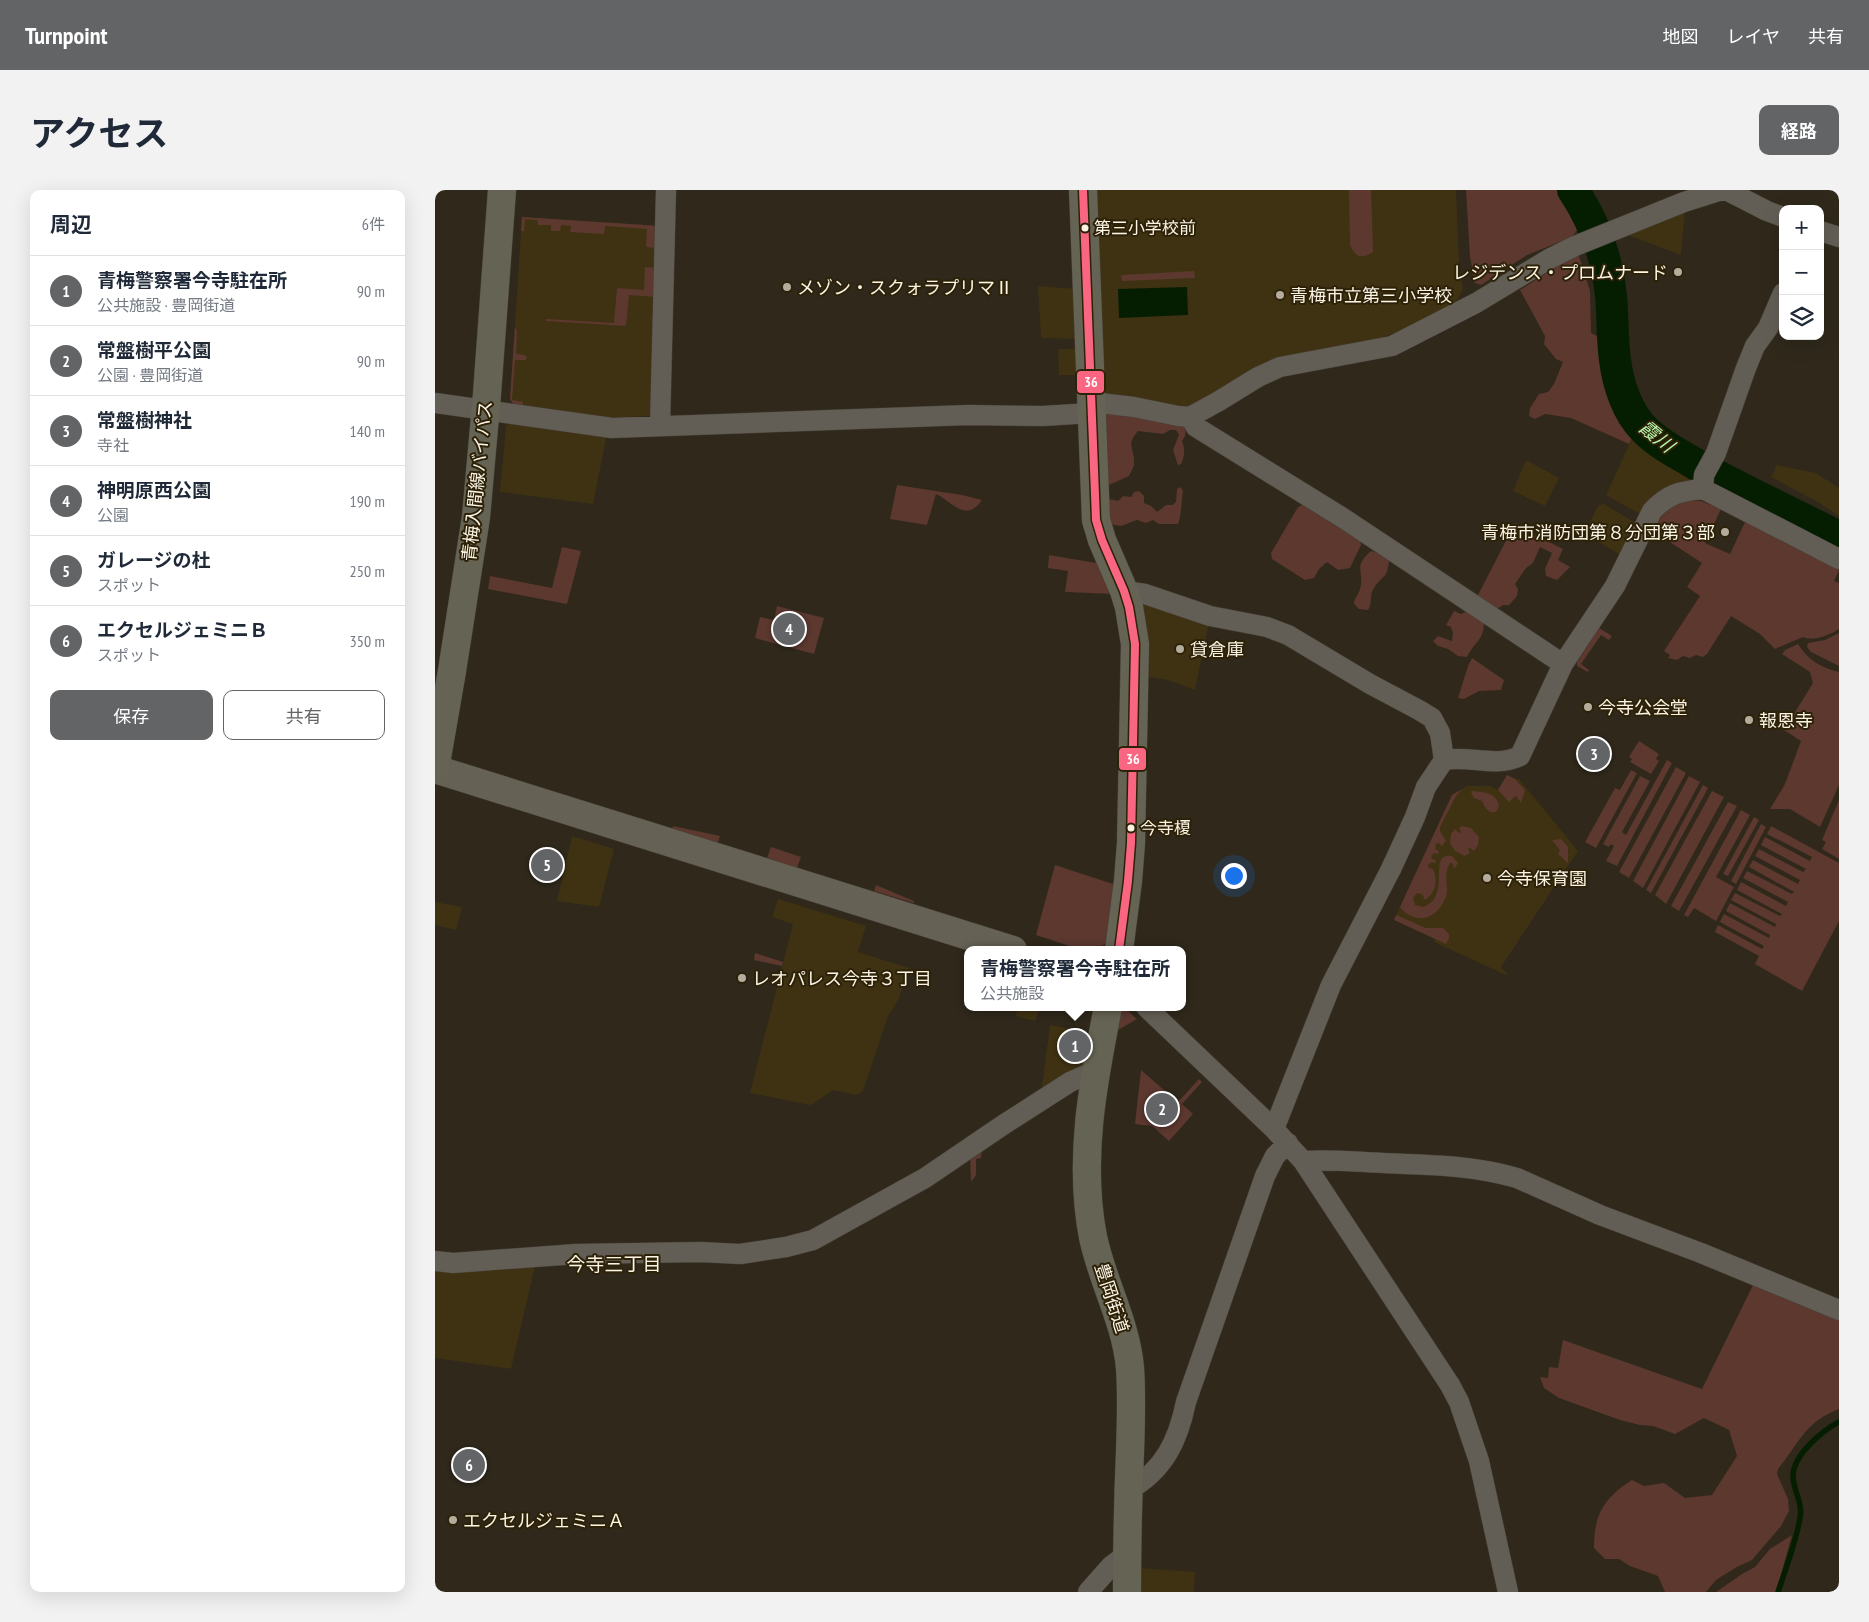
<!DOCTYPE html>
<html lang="ja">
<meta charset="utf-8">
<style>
:root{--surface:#fff;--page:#f2f2f3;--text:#1f2937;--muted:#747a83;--line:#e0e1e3;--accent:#626465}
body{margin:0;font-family:"PT Sans Narrow","Noto Sans JP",sans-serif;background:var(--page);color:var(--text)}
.controls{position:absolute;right:15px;top:15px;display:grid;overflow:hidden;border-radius:10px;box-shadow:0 5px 20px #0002}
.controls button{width:45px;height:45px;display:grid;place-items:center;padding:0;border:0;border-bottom:1px solid var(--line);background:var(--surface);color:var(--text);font:25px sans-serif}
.you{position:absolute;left:798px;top:685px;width:18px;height:18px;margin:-12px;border:4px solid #fff;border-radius:50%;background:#1a73e8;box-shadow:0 0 0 8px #1a73e833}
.badge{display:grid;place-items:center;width:32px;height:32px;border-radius:50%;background:var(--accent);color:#fff;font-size:16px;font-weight:700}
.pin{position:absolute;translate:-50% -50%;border:2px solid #fff;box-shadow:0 1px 5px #0006}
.popup{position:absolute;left:529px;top:756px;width:222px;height:65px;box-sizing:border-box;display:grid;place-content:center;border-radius:10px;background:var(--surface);filter:drop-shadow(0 1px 4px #0005);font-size:16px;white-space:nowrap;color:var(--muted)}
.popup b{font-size:19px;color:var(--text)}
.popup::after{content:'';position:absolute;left:50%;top:100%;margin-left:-10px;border:10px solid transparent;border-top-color:var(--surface)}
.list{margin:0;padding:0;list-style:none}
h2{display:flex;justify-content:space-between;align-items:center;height:65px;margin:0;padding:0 20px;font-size:21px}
h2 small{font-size:16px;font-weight:400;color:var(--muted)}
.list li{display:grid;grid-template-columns:32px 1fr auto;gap:15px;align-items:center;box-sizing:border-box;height:70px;padding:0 20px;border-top:1px solid var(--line)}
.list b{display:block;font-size:19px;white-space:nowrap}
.list p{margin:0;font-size:16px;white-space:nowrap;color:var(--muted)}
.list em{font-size:16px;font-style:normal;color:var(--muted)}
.actions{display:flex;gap:10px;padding:15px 20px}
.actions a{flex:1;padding:11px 0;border:1px solid var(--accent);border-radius:10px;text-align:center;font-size:18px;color:var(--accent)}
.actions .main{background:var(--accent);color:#fff}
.icon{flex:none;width:28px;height:28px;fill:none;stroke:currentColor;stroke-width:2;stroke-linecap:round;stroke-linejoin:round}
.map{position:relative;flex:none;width:1404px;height:1402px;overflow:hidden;border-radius:10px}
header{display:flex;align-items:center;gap:30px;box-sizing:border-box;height:70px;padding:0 25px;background:var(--accent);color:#fff}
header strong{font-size:24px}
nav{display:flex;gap:28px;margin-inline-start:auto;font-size:18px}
.intro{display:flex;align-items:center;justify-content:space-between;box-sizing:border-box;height:120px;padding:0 30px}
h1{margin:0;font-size:35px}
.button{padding:12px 22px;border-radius:10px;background:var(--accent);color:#fff;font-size:18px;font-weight:700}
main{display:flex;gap:30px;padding:0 30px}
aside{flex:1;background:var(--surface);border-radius:10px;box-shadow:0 5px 20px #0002}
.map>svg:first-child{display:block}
.built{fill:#3f3212}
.green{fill:#5c382f}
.water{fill:#051e02}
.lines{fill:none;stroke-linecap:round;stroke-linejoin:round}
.stream{stroke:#051e02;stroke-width:5.5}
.river{stroke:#051e02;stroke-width:32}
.street-casing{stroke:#474238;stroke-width:21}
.secondary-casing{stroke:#474238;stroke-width:29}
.primary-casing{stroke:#474238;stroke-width:29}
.street{stroke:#635e55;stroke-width:20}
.secondary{stroke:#656154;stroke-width:28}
.primary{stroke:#656353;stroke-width:28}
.bus-1-casing{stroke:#2d2208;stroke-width:11}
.bus-1{stroke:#fa6682;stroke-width:8}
.bus-dot{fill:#fbf4e5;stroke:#2d2208;stroke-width:2}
.poi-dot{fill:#b4ad9e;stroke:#2d2208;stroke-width:2}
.labels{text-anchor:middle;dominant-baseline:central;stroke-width:4;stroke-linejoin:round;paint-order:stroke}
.bus-label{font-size:17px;fill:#fbf4e5;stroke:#2d2208;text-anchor:start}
.poi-label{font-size:18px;fill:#fbf4e5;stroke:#2d2208;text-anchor:start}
.street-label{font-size:18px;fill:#fbf4e5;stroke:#2d2208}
.water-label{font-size:19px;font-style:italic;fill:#b9f8af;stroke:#2d2208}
.neighbourhood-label{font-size:19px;fill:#fbf4e5;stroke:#2d2208}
.line-badge{stroke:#2d2208;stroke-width:2}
.badge-label{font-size:14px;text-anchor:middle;font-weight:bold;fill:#fff}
</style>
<header>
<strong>Turnpoint</strong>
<nav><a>地図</a><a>レイヤ</a><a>共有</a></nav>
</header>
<div class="intro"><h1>アクセス</h1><a class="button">経路</a></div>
<main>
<aside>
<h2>周辺<small>6件</small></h2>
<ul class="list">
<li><span class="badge">1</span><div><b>青梅警察署今寺駐在所</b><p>公共施設 · 豊岡街道</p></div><em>90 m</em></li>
<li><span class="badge">2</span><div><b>常盤樹平公園</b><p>公園 · 豊岡街道</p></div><em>90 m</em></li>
<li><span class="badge">3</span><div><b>常盤樹神社</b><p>寺社</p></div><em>140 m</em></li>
<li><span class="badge">4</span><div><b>神明原西公園</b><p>公園</p></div><em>190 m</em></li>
<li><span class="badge">5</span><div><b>ガレージの杜</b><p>スポット</p></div><em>250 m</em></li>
<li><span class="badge">6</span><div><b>エクセルジェミニＢ</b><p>スポット</p></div><em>350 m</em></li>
</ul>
<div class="actions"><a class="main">保存</a><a>共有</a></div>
</aside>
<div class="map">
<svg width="1404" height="1402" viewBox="0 0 1404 1402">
<rect width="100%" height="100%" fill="#2f281b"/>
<!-- built -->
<path class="built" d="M 658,0 L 1021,0 L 1024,74 L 1028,100 L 1023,109 L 1018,114 L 977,135 L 954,145 L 755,218 L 737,217 L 671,204 L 667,202 Z
M 1250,20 L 1246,65 L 1193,45 Z
M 87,27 L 225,36 L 220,220 L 214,226 L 172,228 L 79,215 L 75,209 Z
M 603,96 L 642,99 L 645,149 L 606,148 Z
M 623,159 L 645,159 L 646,185 L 624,185 Z
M 77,231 L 172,244 L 158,314 L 65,302 L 71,236 Z
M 1199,244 L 1218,265 L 1261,288 L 1257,292 L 1208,322 L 1203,323 L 1171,305 Z
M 1091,270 L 1124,288 L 1110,316 L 1078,301 Z
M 1342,275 L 1381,283 L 1404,298 L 1404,326 L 1386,314 L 1336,287 Z
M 1169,314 L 1201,333 L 1186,365 L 1149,344 L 1163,316 Z
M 712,412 L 774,432 L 760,500 L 733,490 L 709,486 L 705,417 Z
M 1072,585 L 1080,589 L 1084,589 L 1143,661 L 1066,777 L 1068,780 L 1071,782 L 1071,785 L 999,752 L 1000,749 L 959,730 L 1017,605 L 1032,596 L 1055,596 L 1063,600 Z
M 137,646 L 179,659 L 164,717 L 122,711 Z
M 343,709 L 431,736 L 423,762 L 474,778 L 463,810 L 453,826 L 428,901 L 422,905 L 398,900 L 376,915 L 315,903 L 358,734 L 337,727 Z
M 0,712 L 27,717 L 21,740 L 0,735 Z
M 583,817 L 605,817 L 600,831 L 581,826 Z
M 615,835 L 658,844 L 651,878 L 606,904 Z
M 101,1072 L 76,1179 L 0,1168 L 0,1078 Z
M 703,1378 L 760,1382 L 759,1402 L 702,1402 Z"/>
<!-- green -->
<path class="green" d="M 914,0 L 936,0 L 938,62 C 926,69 921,68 915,55 Z
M 1031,0 L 1124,0 L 1137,23 L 1142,40 L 1137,47 L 1092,65 L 1046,95 L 1040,93 L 1035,67 Z
M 87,27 L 225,36 L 224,58 L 211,57 L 212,39 L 170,36 L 169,44 L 135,42 L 136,36 L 126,35 L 125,41 L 116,41 L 116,35 L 103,35 L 102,30 L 90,29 L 89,41 L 86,41 Z
M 1143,63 L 1155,101 L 1156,143 L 1162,146 L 1169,158 L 1170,182 L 1187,213 L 1187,226 L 1199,244 L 1194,254 L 1136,228 L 1110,224 L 1100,229 L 1094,226 L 1095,218 L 1104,204 L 1113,202 L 1119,194 L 1128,172 L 1121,169 L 1109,154 L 1110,146 L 1085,100 Z
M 210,77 L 224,78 L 223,107 L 194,105 L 191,136 L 111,131 L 111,129 L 179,133 L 182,98 L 209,100 Z
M 759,81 L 760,88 L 687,91 L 686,85 Z
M 80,137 L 82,141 L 81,164 L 90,165 L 92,168 L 90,170 L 80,170 L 77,210 L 88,212 L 88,216 L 79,215 L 75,209 Z
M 669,221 L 746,232 L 751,238 L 750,246 L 747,251 C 750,259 750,266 746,274 L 743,275 L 738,260 L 744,245 L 741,240 L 735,240 L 728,244 L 703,241 C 690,256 700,258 699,273 C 699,277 696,282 694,286 L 674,295 L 667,291 Z
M 462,295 L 527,305 L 547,310 C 531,333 519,313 501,304 L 492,335 L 455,329 Z
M 746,297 L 748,301 C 746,313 747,323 743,334 L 724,334 L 718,330 L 711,333 L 702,330 L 686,336 L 675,334 L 674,309 L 683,311 L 688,306 L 696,307 L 699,302 L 704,301 L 709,306 L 709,313 L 716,316 L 722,322 L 731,315 L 737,315 L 741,312 L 742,299 Z
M 1258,310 L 1266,311 L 1286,319 L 1270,353 L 1295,364 L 1310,332 L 1404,380 L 1399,391 L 1404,393 L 1404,439 C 1395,445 1378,452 1368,447 L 1340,459 L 1325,444 L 1296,426 L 1272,464 L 1268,467 L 1261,465 L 1255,468 L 1248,466 L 1242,470 L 1233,468 L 1235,465 L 1229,461 L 1265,406 L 1252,397 L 1267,373 L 1218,341 C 1226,323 1239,312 1258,310 Z
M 870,313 L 925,347 L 926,355 L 915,378 L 903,380 L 892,372 L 884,379 L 879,388 L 870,390 L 837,369 L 836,363 L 863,317 Z
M 1080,333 L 1098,341 L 1097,344 L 1128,359 L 1123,370 L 1135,377 L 1122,390 L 1111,386 L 1110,379 L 1117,363 L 1105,357 L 1098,373 L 1091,378 L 1080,394 L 1083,399 L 1082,406 L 1074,415 L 1068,415 L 1062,419 L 1041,409 Z
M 127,357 L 146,361 L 132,414 L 53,399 L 55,386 L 117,398 Z
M 936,361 L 948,364 L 954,371 C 952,390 947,385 939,398 C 934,405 938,413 933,420 L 924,419 L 919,414 C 919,408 923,406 925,399 C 930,382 917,377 936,361 Z
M 614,365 L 667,374 L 679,404 L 630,402 L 633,381 L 613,378 Z
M 342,416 L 389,428 L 379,464 L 320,448 L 325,427 L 339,430 Z
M 1019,421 L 1026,424 L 1032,421 L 1049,432 C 1049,451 1039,452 1032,467 L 1023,466 L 1013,459 L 1003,456 L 998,451 L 1003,446 L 1017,451 L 1018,443 L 1016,437 L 1011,435 Z
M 1164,438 L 1177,446 L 1174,450 L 1166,445 L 1146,474 L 1154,480 L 1153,482 L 1142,476 L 1142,472 Z
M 1404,443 L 1404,476 L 1376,462 L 1372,457 L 1373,453 L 1390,450 Z
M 1363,454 C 1372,469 1386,478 1404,482 L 1404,595 L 1385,637 L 1355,619 L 1335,619 L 1350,594 L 1366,551 L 1349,540 L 1378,493 L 1375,482 L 1347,464 L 1350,460 Z
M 1037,468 L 1069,490 L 1066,500 L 1044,501 L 1029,509 L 1023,508 L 1033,476 Z
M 1204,551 L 1224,564 L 1221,569 L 1224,571 L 1216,584 L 1195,572 L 1197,569 L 1194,567 Z
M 1232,570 L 1237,573 L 1182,676 L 1171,671 L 1179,656 L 1176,654 L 1174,657 L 1168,654 L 1205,586 L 1215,591 L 1187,642 L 1191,645 Z
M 1241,577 L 1251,583 L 1194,688 L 1184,682 Z
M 1196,580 L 1202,583 L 1161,658 L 1150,652 L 1180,598 L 1185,600 Z
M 1072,585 L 1080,589 L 1090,600 L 1086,613 L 1081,606 L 1074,612 L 1063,600 Z
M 1254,586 L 1265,592 L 1208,698 L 1198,691 Z
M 1268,595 L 1273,598 L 1216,703 L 1211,700 Z
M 1027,599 L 1021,606 L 1005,637 L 1005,641 L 1011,651 L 1007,656 L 1004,653 L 1001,654 L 1000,659 L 1004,661 L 1003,664 L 999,663 L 996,667 L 997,669 L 1001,670 L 1000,673 L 997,672 L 993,675 L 994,678 L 998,679 C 1003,691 1001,703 990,710 L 987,704 L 982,703 L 978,708 L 980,715 L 988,717 C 1018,707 991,662 1017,666 L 1023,673 L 1019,679 L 1018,673 L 1015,673 C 1009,684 1012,689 1012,699 C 1013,712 998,730 985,728 C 978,728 970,724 965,717 L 1017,605 Z
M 1037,601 C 1049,602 1062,603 1064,616 L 1061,622 C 1053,624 1050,617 1047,611 L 1039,608 L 1036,602 Z
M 1277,601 L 1289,607 L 1231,714 L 1220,705 Z
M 1404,610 L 1404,669 L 1387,659 L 1391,652 L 1387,650 Z
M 1293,612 L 1302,616 L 1244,721 L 1236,716 Z
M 1306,620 L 1315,625 L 1281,687 L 1299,697 L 1281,731 L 1259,718 L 1253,727 L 1249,725 Z
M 1319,627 L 1324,630 L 1293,686 L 1288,684 Z
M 1326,634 L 1331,637 L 1301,694 L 1296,691 Z
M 238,636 L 285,646 L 283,653 L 237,639 Z
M 1027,636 L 1036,638 L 1044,647 L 1043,655 L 1039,661 L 1035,658 L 1033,659 L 1035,663 L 1030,666 L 1020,661 L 1015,653 L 1016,644 L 1020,639 L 1024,643 L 1026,642 L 1024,638 Z
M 1336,636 L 1404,673 L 1404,731 L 1367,801 L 1320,774 L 1324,766 L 1280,742 L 1283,735 L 1327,759 L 1329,756 L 1285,732 L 1289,724 L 1334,748 L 1335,745 L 1291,721 L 1295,713 L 1340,737 L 1341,734 L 1296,710 L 1300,703 L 1345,726 L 1347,724 L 1302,700 L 1306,692 L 1351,716 L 1353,712 L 1308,688 L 1312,681 L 1357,704 L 1359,702 L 1314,677 L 1318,670 L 1363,694 L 1365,690 L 1320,666 L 1324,659 L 1368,682 L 1371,679 L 1326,655 L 1330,647 L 1375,671 L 1377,667 L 1332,644 Z
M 1126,649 L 1133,657 L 1133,673 L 1123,664 L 1125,660 L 1117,650 Z
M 336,657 L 366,667 L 362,678 L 332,668 Z
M 620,675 L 678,694 L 683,701 L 675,751 L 660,760 L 647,760 L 601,745 Z
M 441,695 L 479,711 L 479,713 L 439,701 Z
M 961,725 L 991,738 L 1008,738 L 1014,744 L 1014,748 L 1011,754 L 959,730 Z
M 320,763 L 348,772 L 347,776 L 319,770 Z
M 687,820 L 693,821 L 702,829 L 678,843 L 682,822 Z
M 706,880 L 743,912 L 764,889 L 767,892 L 747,914 L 758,924 L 734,951 L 717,936 L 700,934 Z
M 540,961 L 547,961 L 546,968 L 541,969 L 541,985 L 536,992 L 535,964 Z
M 1320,1091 L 1404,1128 L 1404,1219 C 1370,1232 1365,1252 1343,1279 L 1342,1284 L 1353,1309 L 1354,1321 L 1346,1336 L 1317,1370 L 1300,1378 L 1281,1390 L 1271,1402 L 1230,1402 L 1223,1386 L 1195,1376 L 1184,1369 L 1170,1369 L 1159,1358 C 1159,1324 1169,1308 1197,1290 L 1209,1296 L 1229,1293 L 1250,1308 L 1277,1305 L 1302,1266 L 1294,1240 L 1269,1228 L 1240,1244 L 1218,1236 L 1205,1235 L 1185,1230 L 1124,1208 L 1109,1198 L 1105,1187 L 1113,1188 L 1114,1177 L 1123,1178 L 1128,1150 L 1267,1199 Z
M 1357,1345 L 1341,1402 L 1281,1402 L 1307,1384 L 1320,1377 L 1335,1359 Z"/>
<!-- water -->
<path class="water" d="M 752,97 L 753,125 L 684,128 L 683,99 Z"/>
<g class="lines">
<!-- stream -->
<path class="stream" d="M 1343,1402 C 1351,1378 1361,1352 1365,1328 C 1368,1311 1358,1301 1358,1286 C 1358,1265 1387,1241 1404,1232"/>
<!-- river -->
<path class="river" d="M 1138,0 C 1159,31 1172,68 1176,106 C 1178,127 1177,149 1180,170 C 1183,194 1192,222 1209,239 C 1223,254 1244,264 1262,275 C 1309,301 1357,323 1404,347"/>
<defs>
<path id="street" d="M 1291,0 L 1332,21 L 1348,27
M 1385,41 L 1404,47
M 656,212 L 699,217 L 743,226 L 755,227 L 784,211 L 823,187 L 845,177 L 957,156 L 1041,113 L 1114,69 L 1140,56 L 1249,12 L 1287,0
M 0,213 L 177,238 L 533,225 L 608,226 L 656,223
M 755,227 L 761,237 L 908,328 L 1128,474
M 225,236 L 231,0
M 1268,299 L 1269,285 L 1281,263 L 1311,178 L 1320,156 L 1333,138 L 1348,103
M 689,401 L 710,404 L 775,426 L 832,437 L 853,445 L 935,494 L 984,520 L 997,528 L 1005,543 L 1009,570
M 711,817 L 839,939 L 868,971 L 1015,1195 L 1024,1212 L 1044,1271 L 1073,1402
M 839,939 L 896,795 L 956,679 L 980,627 L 991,597 L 1009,570 C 1034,565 1061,578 1085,566 L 1128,474 L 1180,396 L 1217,321 C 1233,304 1245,301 1268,299 L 1404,369
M 868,971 C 895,969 922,972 949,973 C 994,975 1038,975 1082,988 L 1165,1025 L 1266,1063 L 1404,1120
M 0,1071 L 18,1073 L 141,1064 L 265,1062 L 305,1064 L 351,1057 L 378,1050 L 490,988 L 568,935 L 635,892 L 662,880
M 694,1300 C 729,1280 743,1251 751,1212 L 830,986 L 840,966 L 853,953
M 653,1402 L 676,1376 L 692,1364"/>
<path id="secondary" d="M 0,579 L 578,760"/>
<path id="primary" d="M 648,0 L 661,330 L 667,350 L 689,401 L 694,417 L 700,454 L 696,653 L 693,691 L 684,760
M 0,579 L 17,481 L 41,327 L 52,204 L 67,0
M 673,817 C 658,893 643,970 658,1047 C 667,1091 691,1132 695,1178 C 697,1206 696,1234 695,1262 C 693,1308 692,1355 692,1402"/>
</defs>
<!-- street casing -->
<use href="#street" class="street-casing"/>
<!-- secondary casing -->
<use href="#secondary" class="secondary-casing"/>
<!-- primary casing -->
<use href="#primary" class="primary-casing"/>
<!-- street -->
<use href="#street" class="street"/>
<!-- secondary -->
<use href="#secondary" class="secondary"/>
<!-- primary -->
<use href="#primary" class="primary"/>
<defs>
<path id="bus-1" d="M 648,0 L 661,330 L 667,350 L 689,401 L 694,417 L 700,454 L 696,653 L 693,691 L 684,760"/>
</defs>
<!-- bus-1 casing -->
<use href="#bus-1" class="bus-1-casing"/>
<!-- bus-1 -->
<use href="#bus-1" class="bus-1"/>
</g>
<!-- markers -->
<g class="bus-dot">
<circle cx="650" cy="38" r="4.5"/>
<circle cx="696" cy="638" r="4.5"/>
</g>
<g class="poi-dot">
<circle cx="1243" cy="82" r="5"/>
<circle cx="352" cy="97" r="5"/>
<circle cx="845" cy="105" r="5"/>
<circle cx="1290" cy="342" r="5"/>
<circle cx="745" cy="459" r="5"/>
<circle cx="1153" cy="517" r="5"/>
<circle cx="1314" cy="530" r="5"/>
<circle cx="1052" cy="688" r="5"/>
<circle cx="307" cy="788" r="5"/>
<circle cx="18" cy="1330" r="5"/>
</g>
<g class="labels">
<!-- bus labels -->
<g class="bus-label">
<text x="659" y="38">第三小学校前</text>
<text x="705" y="638">今寺榎</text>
</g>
<!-- poi labels -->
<g class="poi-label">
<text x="1233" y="82" text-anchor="end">レジデンス・プロムナード</text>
<text x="362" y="97">メゾン・スクォラプリマⅡ</text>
<text x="855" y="105">青梅市立第三小学校</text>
<text x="1280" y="342" text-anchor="end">青梅市消防団第８分団第３部</text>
<text x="755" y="459">貸倉庫</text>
<text x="1163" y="517">今寺公会堂</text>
<text x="1324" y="530">報恩寺</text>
<text x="1062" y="688">今寺保育園</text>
<text x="317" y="788">レオパレス今寺３丁目</text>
<text x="28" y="1330">エクセルジェミニＡ</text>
</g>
<!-- street labels -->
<g class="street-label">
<text transform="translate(42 291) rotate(-84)">青梅入間線バイパス</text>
<text transform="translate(677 1108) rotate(72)">豊岡街道</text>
</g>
<!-- water labels -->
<g class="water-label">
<text transform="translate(1222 246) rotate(39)">霞川</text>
</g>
<!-- neighbourhood labels -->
<g class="neighbourhood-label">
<text x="179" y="1074">今寺三丁目</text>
</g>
</g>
<g class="line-badge">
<rect x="641" y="180" width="29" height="24" rx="5" fill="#fa6682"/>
<rect x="683" y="557" width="29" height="24" rx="5" fill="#fa6682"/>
</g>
<g class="badge-label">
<text x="656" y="197">36</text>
<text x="698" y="574">36</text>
</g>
</svg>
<div class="controls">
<button>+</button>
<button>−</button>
<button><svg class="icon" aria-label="layers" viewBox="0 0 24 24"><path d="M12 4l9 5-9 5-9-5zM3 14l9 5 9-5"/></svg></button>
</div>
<div class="you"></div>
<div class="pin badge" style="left:640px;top:856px">1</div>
<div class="popup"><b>青梅警察署今寺駐在所</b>公共施設</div>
<div class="pin badge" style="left:727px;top:919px">2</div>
<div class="pin badge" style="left:1159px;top:564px">3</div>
<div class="pin badge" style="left:354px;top:439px">4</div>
<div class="pin badge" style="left:112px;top:675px">5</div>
<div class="pin badge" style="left:34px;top:1275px">6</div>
</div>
</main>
